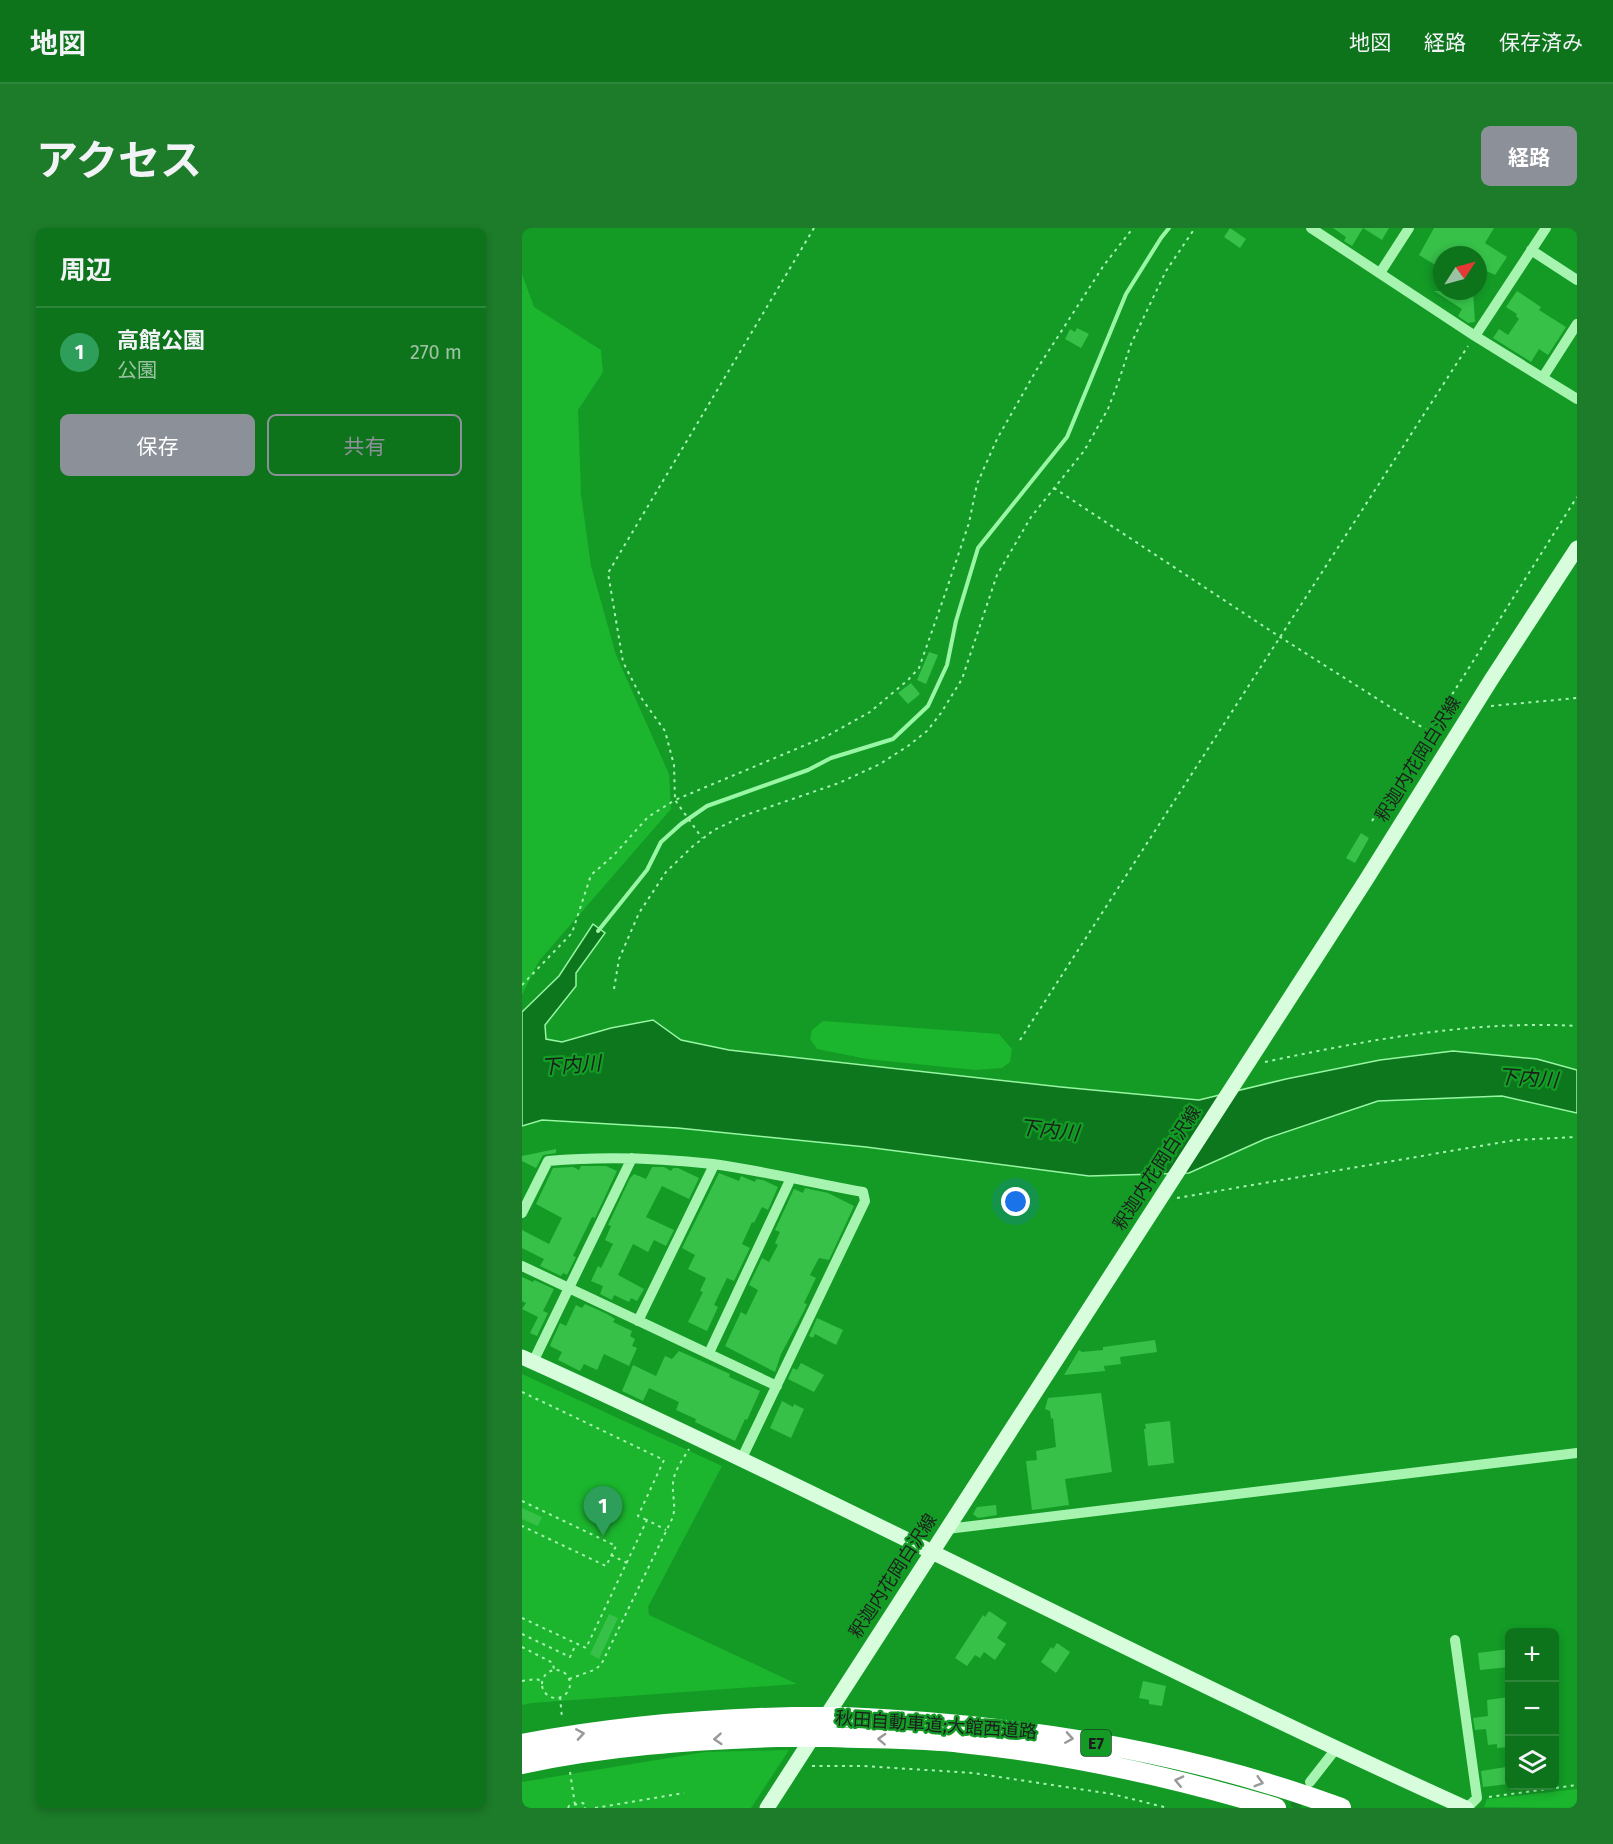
<!DOCTYPE html>
<html lang="ja">
<meta charset="utf-8">
<style>
:root{--surface:#0e741c;--page:#1c7c29;--text:#f1f3f6;--muted:#9bc3a3;--line:#2e863b;--accent:#8c9099}
body{margin:0;font-family:"Fira Sans","Noto Sans JP",sans-serif;background:var(--page);color:var(--text)}
.controls{position:absolute;right:18px;bottom:18px;display:grid;overflow:hidden;border-radius:9px;box-shadow:0 3px 9px #0003}
.controls button{width:54px;height:54px;display:grid;place-items:center;padding:0;border:0;border-bottom:2px solid var(--line);background:var(--surface);color:var(--text);font:30px sans-serif}
.compass{position:absolute;left:911px;top:18px;width:54px;height:54px;border-radius:50%;background:var(--surface);box-shadow:0 3px 9px #0003;rotate:54deg}
.you{position:absolute;left:494px;top:974px;width:21px;height:21px;margin:-15px;border:4px solid #fff;border-radius:50%;background:#1a73e8;box-shadow:0 0 0 9px #1a73e833}
.badge{display:grid;place-items:center;width:39px;height:39px;border-radius:50%;background:var(--accent);color:#fff;font-size:20px;font-weight:700}
.pin{position:absolute;translate:-50% -50px;filter:drop-shadow(0 2px 3px #0008)}
.pin::after{content:'';position:absolute;top:32px;width:21px;height:18px;background:inherit;clip-path:polygon(0 0,100% 0,50% 100%)}
.list{margin:0;padding:0;list-style:none}
h2{display:flex;justify-content:space-between;align-items:center;height:78px;margin:0;padding:0 24px;font-size:26px}
h2 small{font-size:20px;font-weight:400;color:var(--muted)}
.list li{display:grid;grid-template-columns:39px 1fr auto;gap:18px;align-items:center;box-sizing:border-box;height:90px;padding:0 24px;border-top:2px solid var(--line)}
.list b{display:block;font-size:22px;white-space:nowrap}
.list p{margin:0;font-size:20px;white-space:nowrap;color:var(--muted)}
.list em{font-size:20px;font-style:normal;color:var(--muted)}
.actions{display:flex;gap:12px;padding:18px 24px}
.actions a{flex:1;padding:14px 0;border:2px solid var(--accent);border-radius:9px;text-align:center;font-size:21px;color:var(--accent)}
.actions .main{background:var(--accent);color:#fff}
.icon{flex:none;width:33px;height:33px;fill:none;stroke:currentColor;stroke-width:2;stroke-linecap:round;stroke-linejoin:round}
.map{position:relative;flex:none;width:1055px;height:1580px;overflow:hidden;border-radius:9px}
header{display:flex;align-items:center;gap:36px;box-sizing:border-box;height:84px;padding:0 30px;background:var(--surface);border-bottom:2px solid var(--line)}
header strong{font-size:28px}
nav{display:flex;gap:33px;margin-inline-start:auto;font-size:21px}
.intro{display:flex;align-items:center;justify-content:space-between;box-sizing:border-box;height:144px;padding:0 36px}
h1{margin:0;font-size:42px}
.button{padding:15px 27px;border-radius:9px;background:var(--accent);color:#fff;font-size:21px;font-weight:700}
main{display:flex;gap:36px;padding:0 36px}
aside{flex:1;background:var(--surface);border-radius:9px;box-shadow:0 3px 9px #0003}
.map>svg:first-child{display:block}
.green{fill:#1bb52e}
.water{fill:#0c771c;stroke:#99f6a4;stroke-width:1.5}
.lines{fill:none;stroke-linecap:round;stroke-linejoin:round}
.stream{stroke:#99f6a4;stroke-width:4}
.building{fill:#37c149}
.street-tunnel{stroke:#158224;stroke-width:10;stroke-dasharray:10 5;stroke-linecap:butt}
.path{stroke:#a7f4b1;stroke-width:2;stroke-dasharray:3 4.5;stroke-linecap:butt}
.street{stroke:#a7f4b1;stroke-width:10}
.secondary{stroke:#d7fddc;stroke-width:15}
.highway{stroke:#fff;stroke-width:20}
.highway-bridge{stroke:#fff;stroke-width:20}
.oneway{stroke:#999}
.labels{text-anchor:middle;dominant-baseline:central;stroke-width:4.5;stroke-linejoin:round;paint-order:stroke}
.shield{fill:#139b26;stroke:#1a4320;stroke-width:1.5}
.shield-label{font-size:16px;font-weight:bold;fill:#1d1d1d}
.street-label{font-size:18px;fill:#1d1d1d;stroke:#139b26}
.water-label{font-size:20px;font-style:italic;fill:#191d1a;stroke:#139b26}
</style>
<header>
<strong>地図</strong>
<nav><a>地図</a><a>経路</a><a>保存済み</a></nav>
</header>
<div class="intro"><h1>アクセス</h1><a class="button">経路</a></div>
<main>
<aside>
<h2>周辺<small></small></h2>
<ul class="list">
<li><span class="badge" style="background:#2e9e5b">1</span><div><b>高館公園</b><p>公園</p></div><em>270 m</em></li>
</ul>
<div class="actions"><a class="main">保存</a><a>共有</a></div>
</aside>
<div class="map">
<svg width="1055" height="1580" viewBox="0 0 1055 1580">
<rect width="100%" height="100%" fill="#139b26"/>
<!-- green -->
<path class="green" d="M 0,46 L 12,79 L 79,122 L 81,144 L 56,182 L 59,266 L 69,338 L 94,427 L 147,546 L 149,581 L 17,733 L 0,767 Z
M 301,793 L 477,806 L 490,821 L 488,834 L 480,840 L 453,842 L 345,831 L 295,821 L 288,811 L 290,802 Z
M 0,1146 L 200,1238 L 126,1379 L 127,1387 L 275,1456 L 10,1475 L 0,1477 Z
M 267,1522 L 229,1580 L 0,1580 L 0,1554 L 183,1524 Z
M 1055,1561 L 1055,1580 L 962,1579 L 965,1571 Z"/>
<!-- water -->
<path class="water" d="M 71,696 L 83,705 L 54,745 L 54,758 L 23,797 L 24,811 L 40,814 L 89,800 L 131,792 L 159,812 L 207,822 L 539,859 L 677,872 L 764,851 L 858,832 L 931,823 L 1015,831 L 1055,842 L 1055,885 L 980,868 L 856,873 L 743,911 L 667,945 L 567,948 L 344,919 L 156,900 L 20,892 L 0,898 L 0,784 L 37,748 Z"/>
<g class="lines">
<!-- stream -->
<path class="stream" d="M 76,703 L 125,642 L 139,614 L 159,596 L 185,578 L 286,542 L 309,530 L 371,511 L 406,478 L 425,437 L 434,393 L 456,320 L 545,209 L 604,66 L 639,10 L 647,0"/>
</g>
<!-- building -->
<path class="building" d="M 708,0 L 724,11 L 718,20 L 702,9 Z
M 811,0 L 867,0 L 860,12 L 841,0 L 830,18 L 822,13 L 824,9 Z
M 912,0 L 972,0 L 963,15 L 985,29 L 973,47 L 956,39 L 956,27 L 920,27 L 920,41 L 897,27 Z
M 912,63 L 951,63 L 953,94 L 946,95 L 936,88 L 940,81 Z
M 995,63 L 1019,79 L 1017,82 L 1044,99 L 1026,127 L 1017,121 L 1009,134 L 971,110 L 977,101 L 986,107 L 997,91 L 994,88 L 995,86 L 984,79 Z
M 555,100 L 567,106 L 559,120 L 543,111 L 548,101 L 553,104 Z
M 407,424 L 416,427 L 404,456 L 395,452 Z
M 389,455 L 398,466 L 386,476 L 376,465 Z
M 839,605 L 847,610 L 833,635 L 824,630 Z
M 34,921 L 34,925 L 21,927 L 14,940 L 0,933 L 0,928 Z
M 59,938 L 84,938 L 95,943 L 73,990 L 70,989 L 51,1028 L 54,1029 L 45,1047 L 41,1045 L 39,1048 L 18,1038 L 22,1031 L 0,1020 L 0,1002 L 27,1016 L 40,990 L 14,976 L 31,940 L 51,939 L 57,942 Z
M 130,939 L 142,939 L 149,943 L 151,940 L 156,940 L 177,950 L 167,971 L 140,958 L 124,989 L 152,1002 L 144,1018 L 132,1012 L 126,1024 L 111,1016 L 96,1047 L 122,1061 L 115,1073 L 109,1070 L 107,1074 L 92,1067 L 90,1072 L 78,1066 L 81,1058 L 69,1053 L 76,1038 L 79,1040 L 91,1016 L 83,1012 L 89,998 L 86,997 L 108,950 L 112,946 L 124,951 Z
M 197,945 L 217,953 L 219,948 L 233,954 L 234,951 L 241,952 L 256,959 L 246,982 L 240,979 L 232,995 L 230,994 L 220,1016 L 228,1020 L 226,1024 L 212,1053 L 205,1050 L 192,1077 L 196,1079 L 185,1103 L 166,1094 L 181,1064 L 178,1063 L 184,1050 L 166,1041 L 173,1027 L 160,1020 Z
M 283,960 L 306,965 L 332,978 L 307,1032 L 297,1030 L 288,1047 L 294,1050 L 282,1075 L 285,1076 L 282,1083 L 259,1126 L 253,1144 L 203,1118 L 219,1084 L 224,1087 L 236,1062 L 227,1057 L 240,1030 L 247,1034 L 256,1017 L 253,1015 L 258,1004 L 253,1002 L 272,961 L 281,965 Z
M 0,1049 L 11,1054 L 12,1052 L 32,1061 L 21,1083 L 26,1085 L 15,1108 L 8,1105 L 16,1089 L 0,1081 L 4,1075 L 0,1073 Z
M 63,1076 L 85,1086 L 93,1091 L 91,1094 L 110,1103 L 108,1108 L 113,1111 L 110,1118 L 115,1120 L 107,1138 L 82,1126 L 75,1142 L 62,1136 L 58,1143 L 36,1132 L 40,1124 L 28,1118 L 29,1115 L 38,1095 L 44,1098 L 54,1077 L 60,1080 Z
M 295,1090 L 321,1102 L 314,1117 L 293,1106 L 291,1110 L 287,1108 Z
M 633,1112 L 635,1124 L 598,1129 L 599,1136 L 582,1138 L 583,1143 L 542,1147 L 557,1122 L 560,1124 L 581,1122 L 581,1119 Z
M 157,1123 L 208,1146 L 207,1149 L 238,1163 L 225,1192 L 223,1191 L 213,1213 L 173,1194 L 174,1191 L 154,1182 L 157,1174 L 127,1160 L 121,1173 L 100,1163 L 111,1137 L 134,1148 L 143,1128 L 150,1131 Z
M 279,1135 L 302,1147 L 292,1164 L 266,1151 L 271,1140 L 275,1142 Z
M 579,1165 L 590,1244 L 543,1251 L 547,1277 L 510,1282 L 504,1233 L 515,1232 L 514,1223 L 534,1219 L 531,1190 L 529,1191 L 528,1183 L 523,1181 L 526,1170 Z
M 260,1173 L 271,1179 L 272,1176 L 282,1181 L 269,1210 L 248,1200 Z
M 648,1193 L 652,1235 L 626,1238 L 622,1201 L 624,1201 L 623,1196 Z
M 474,1277 L 475,1287 L 456,1290 L 451,1286 L 455,1279 Z
M 0,1280 L 20,1289 L 16,1298 L 0,1291 Z
M 467,1383 L 485,1395 L 475,1410 L 484,1416 L 473,1432 L 462,1424 L 458,1430 L 453,1427 L 445,1438 L 433,1430 L 461,1387 L 463,1389 Z
M 87,1386 L 96,1390 L 77,1431 L 68,1426 Z
M 535,1415 L 548,1424 L 534,1445 L 519,1434 L 529,1419 L 531,1421 Z
M 987,1421 L 987,1439 L 958,1442 L 956,1425 Z
M 621,1453 L 644,1458 L 640,1478 L 627,1476 L 627,1472 L 617,1470 Z
M 987,1469 L 987,1519 L 975,1520 L 975,1516 L 966,1517 L 964,1501 L 953,1502 L 951,1490 L 966,1488 L 965,1472 Z
M 984,1539 L 986,1556 L 961,1559 L 959,1543 Z"/>
<g class="lines">
<!-- street-tunnel -->
<path class="street-tunnel" d="M 772,1580 L 782,1564"/>
<!-- path -->
<path class="path" d="M 292,0 L 86,345 L 101,434 L 120,471 L 143,503 L 152,537 L 153,572 L 305,508 L 348,484 L 386,452 L 397,440 L 422,369 L 447,295 L 455,256 L 475,211 L 515,141 L 582,37 L 611,0
M 532,260 L 758,409 L 917,510
M 969,478 L 1055,470
M 850,593 L 1055,269
M 0,757 L 50,705 L 69,647 L 91,628 L 126,589 L 153,572 L 180,610
M 92,761 L 97,731 L 117,685 L 144,644 L 171,618 L 192,602 L 221,588 L 317,555 L 358,536 L 386,518 L 405,503 L 419,485 L 440,451 L 475,347 L 509,289 L 562,223 L 586,181 L 596,155 L 609,116 L 630,72 L 644,43 L 673,0
M 498,812 L 946,118
M 743,834 C 846,812 950,792 1055,798
M 655,970 L 993,912 L 1055,909
M 0,1164 L 142,1232 L 116,1288 L 125,1292
M 0,1273 L 94,1318 L 84,1338 L 0,1298
M 89,1327 L 105,1335
M 0,1390 L 64,1420 L 125,1292 L 144,1302
M 0,1406 L 48,1429 L 54,1416
M 0,1419 L 31,1435 L 32,1442
M20 1456a14 14 0 1 1 28 0a14 14 0 1 1-28 0Z
M 47,1451 L 72,1442 L 79,1437 L 151,1289 C 154,1276 150,1267 151,1255 C 152,1243 161,1231 167,1221
M 0,1453 L 14,1451 L 20,1453
M 38,1469 L 40,1490
M 290,1538 L 342,1538 L 451,1545 L 590,1566 L 646,1580
M 48,1544 L 53,1577
M 967,1569 L 1055,1557
M 46,1580 L 47,1578 L 61,1575 L 64,1577 L 63,1580
M 73,1580 L 162,1565"/>
<!-- street -->
<path class="street" d="M 789,0 L 953,108 L 1055,171
M 1009,22 L 1055,52
M 858,45 L 887,0
M 953,108 L 1024,0
M 1021,149 L 1055,96
M 0,985 L 26,933 C 81,928 137,930 191,936 C 241,943 291,955 341,964 L 343,973 L 219,1232
M 0,1038 L 255,1158
M 116,1093 L 192,937
M 187,1125 L 269,950
M 11,1134 L 110,930
M 425,1301 L 1055,1225
M 933,1412 L 955,1570 L 945,1580
M 788,1554 L 813,1522"/>
<!-- secondary -->
<path class="secondary" d="M 0,1129 C 318,1272 626,1437 944,1580
M 245,1580 L 844,652 L 969,452 L 1055,320"/>
<!-- highway -->
<path class="highway" d="M 322,1489 C 491,1496 660,1521 819,1580
M 308,1509 C 352,1511 397,1510 440,1515 C 547,1526 651,1549 754,1580
M 0,1516 C 90,1499 180,1491 271,1489
M 0,1536 C 83,1518 169,1512 255,1509"/>
<!-- highway-bridge -->
<path class="highway-bridge" d="M 271,1489 L 322,1489
M 255,1509 L 308,1509"/>
</g>
<!-- one-way arrows -->
<defs><path id="oneway-chevron" d="M-2-3.5L2.5 0L-2 3.5" fill="none" stroke-width="1.6" stroke-linecap="round" stroke-linejoin="round" transform="scale(1.5)"/></defs>
<g class="oneway">
<use href="#oneway-chevron" transform="translate(58 1506) rotate(-9)"/>
<use href="#oneway-chevron" transform="translate(547 1510) rotate(9)"/>
<use href="#oneway-chevron" transform="translate(196 1511) rotate(176)"/>
<use href="#oneway-chevron" transform="translate(360 1511) rotate(-177)"/>
<use href="#oneway-chevron" transform="translate(657 1553) rotate(-167)"/>
<use href="#oneway-chevron" transform="translate(737 1554) rotate(16)"/>
</g>
<g class="labels">
<!-- shield labels -->
<rect class="shield" x="559" y="1502" width="30" height="26" rx="4.5"/>
<g class="shield-label">
<text x="574" y="1515">E7</text>
</g>
<!-- street labels -->
<g class="street-label">
<text transform="translate(896 531) rotate(-58)">釈迦内花岡白沢線</text>
<text transform="translate(635 940) rotate(-57)">釈迦内花岡白沢線</text>
<text transform="translate(371 1348) rotate(-57)">釈迦内花岡白沢線</text>
<text transform="translate(414 1497) rotate(4)">秋田自動車道;大館西道路</text>
</g>
<!-- water labels -->
<g class="water-label">
<text transform="translate(49 837) rotate(-4)">下内川</text>
<text transform="translate(1006 850) rotate(4)">下内川</text>
<text transform="translate(527 902) rotate(6)">下内川</text>
</g>
</g>
</svg>
<div class="controls">
<button>+</button>
<button>−</button>
<button><svg class="icon" aria-label="layers" viewBox="0 0 24 24"><path d="M12 4l9 5-9 5-9-5zM3 14l9 5 9-5"/></svg></button>
</div>
<svg class="compass" viewBox="-18 -18 36 36"><path d="M0-13l5 13h-10z" fill="#e53935"/><path d="M0 13l5-13h-10z" fill="#9bc3a3"/></svg>
<div class="you"></div>
<div class="pin badge" style="left:81px;top:1308px;background:#2e9e5b">1</div>
</div>
</main>
